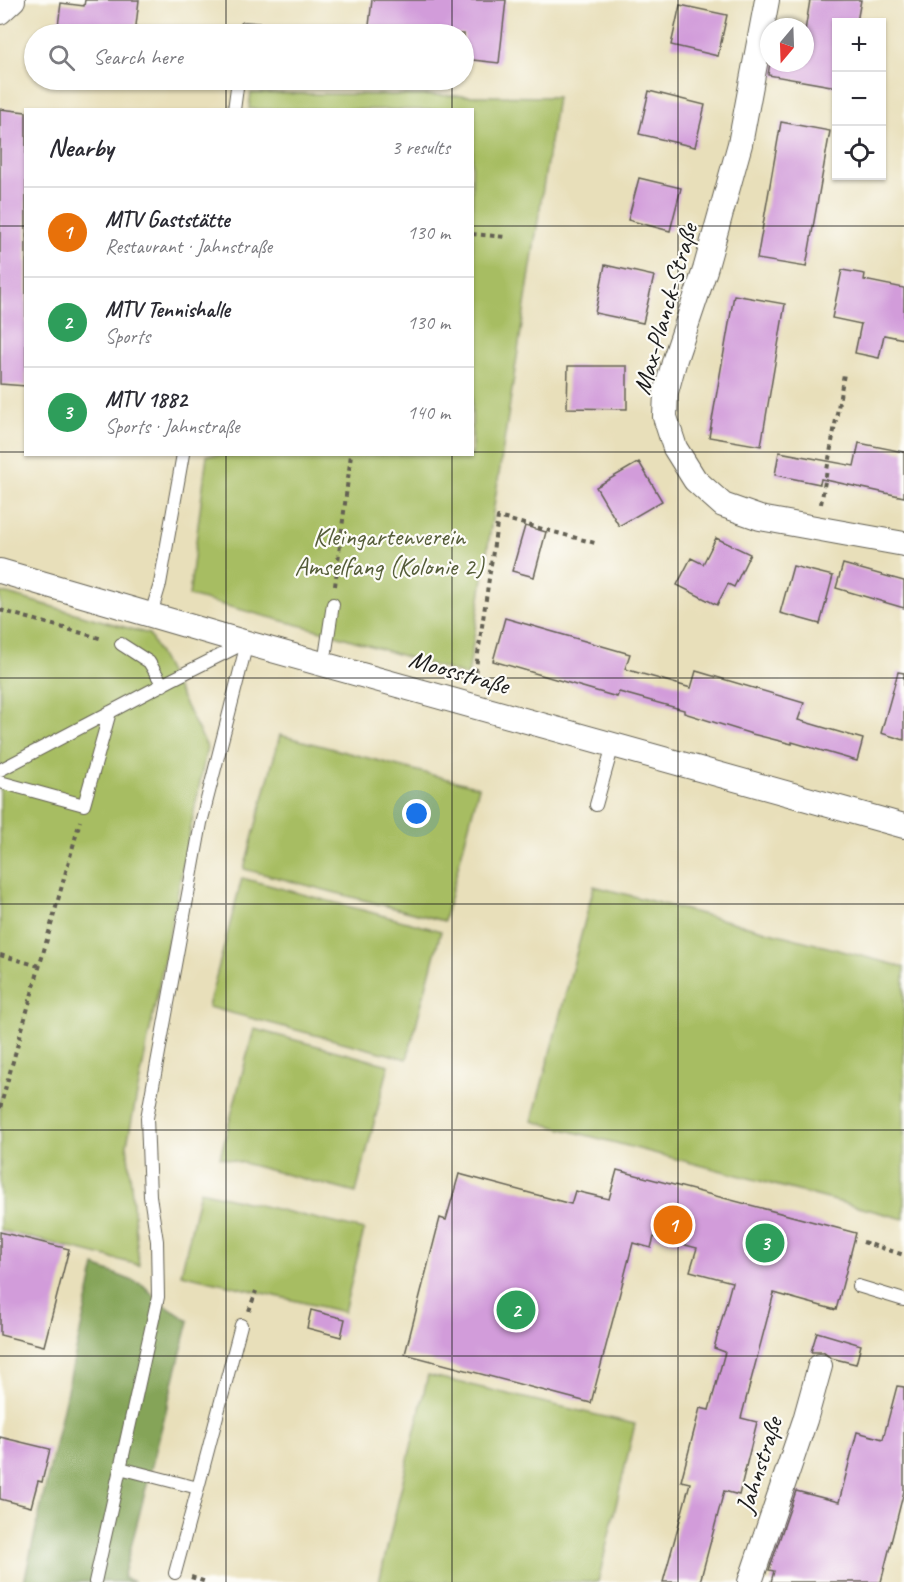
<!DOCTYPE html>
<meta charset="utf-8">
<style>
:root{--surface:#fff;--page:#f2f2f3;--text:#2b2b33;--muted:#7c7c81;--line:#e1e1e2;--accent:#b5179e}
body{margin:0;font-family:Caveat,sans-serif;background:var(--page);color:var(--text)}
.controls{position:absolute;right:18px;top:18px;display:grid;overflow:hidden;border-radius:0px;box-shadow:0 2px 4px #0004}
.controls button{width:54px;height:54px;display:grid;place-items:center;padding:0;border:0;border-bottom:2px solid var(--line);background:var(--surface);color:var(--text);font:30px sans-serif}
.compass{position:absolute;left:760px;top:18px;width:54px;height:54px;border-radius:50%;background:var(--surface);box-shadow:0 2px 4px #0004;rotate:199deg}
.you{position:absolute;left:417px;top:814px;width:21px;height:21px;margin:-15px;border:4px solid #fff;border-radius:50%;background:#1a73e8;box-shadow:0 0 0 9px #1a73e833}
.badge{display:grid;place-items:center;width:39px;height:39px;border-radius:50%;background:var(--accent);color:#fff;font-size:20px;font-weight:700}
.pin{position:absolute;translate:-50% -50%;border:3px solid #fff;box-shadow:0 2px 6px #0006}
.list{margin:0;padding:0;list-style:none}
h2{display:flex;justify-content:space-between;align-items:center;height:78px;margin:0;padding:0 24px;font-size:26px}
h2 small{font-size:20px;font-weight:400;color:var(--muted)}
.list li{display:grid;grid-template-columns:39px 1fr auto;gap:18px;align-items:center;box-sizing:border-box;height:90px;padding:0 24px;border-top:2px solid var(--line)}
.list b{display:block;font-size:22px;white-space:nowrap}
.list p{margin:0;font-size:20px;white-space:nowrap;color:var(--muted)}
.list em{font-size:20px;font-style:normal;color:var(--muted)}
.icon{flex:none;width:33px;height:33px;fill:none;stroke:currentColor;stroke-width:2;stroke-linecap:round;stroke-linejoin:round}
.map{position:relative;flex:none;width:904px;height:1582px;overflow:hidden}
.search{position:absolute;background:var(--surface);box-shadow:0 2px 4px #0004;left:24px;top:24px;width:450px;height:66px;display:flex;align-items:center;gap:15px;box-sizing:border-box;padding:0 21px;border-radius:33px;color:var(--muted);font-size:22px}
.panel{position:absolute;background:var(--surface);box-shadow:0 2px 4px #0004;left:24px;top:108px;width:450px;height:348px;border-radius:0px}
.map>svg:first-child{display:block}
.green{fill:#a7bd62;stroke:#626c3f;stroke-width:1.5}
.forest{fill:#85a458;stroke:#50603a;stroke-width:1.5}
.building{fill:#d29cda}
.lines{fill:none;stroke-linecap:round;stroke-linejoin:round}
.lane-casing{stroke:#636053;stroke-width:14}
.street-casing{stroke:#636053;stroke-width:26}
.path{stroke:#636053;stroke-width:4;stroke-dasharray:4.5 4.5;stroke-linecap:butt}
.lane{stroke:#fff;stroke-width:12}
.street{stroke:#fff;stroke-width:24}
.grid{fill:none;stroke:#1c1c1c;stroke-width:1.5;stroke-opacity:0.55}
.labels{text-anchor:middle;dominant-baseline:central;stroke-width:4.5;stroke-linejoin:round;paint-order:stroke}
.street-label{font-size:26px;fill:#1c1c1c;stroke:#fdfcf7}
.park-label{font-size:26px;fill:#545c38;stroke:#fdfcf7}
</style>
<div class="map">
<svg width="904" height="1582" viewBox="0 0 904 1582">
<rect width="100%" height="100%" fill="#fdfcf7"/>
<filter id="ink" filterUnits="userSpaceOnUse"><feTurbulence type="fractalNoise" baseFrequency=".0167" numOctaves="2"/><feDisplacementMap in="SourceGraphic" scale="12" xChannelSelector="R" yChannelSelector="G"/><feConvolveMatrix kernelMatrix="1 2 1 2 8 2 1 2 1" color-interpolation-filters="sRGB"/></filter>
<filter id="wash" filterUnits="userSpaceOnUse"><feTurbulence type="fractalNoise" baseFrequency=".008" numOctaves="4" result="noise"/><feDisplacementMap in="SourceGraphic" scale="24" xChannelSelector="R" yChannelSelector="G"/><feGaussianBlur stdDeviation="1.35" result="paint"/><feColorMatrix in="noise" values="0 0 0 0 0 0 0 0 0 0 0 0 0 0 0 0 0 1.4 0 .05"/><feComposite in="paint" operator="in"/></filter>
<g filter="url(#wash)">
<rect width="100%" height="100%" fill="#e8dfba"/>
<!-- green -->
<path class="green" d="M 251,93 L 557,97 L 468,676 L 329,633 L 189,596 L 207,455 L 472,454 L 472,110 L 249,109 Z
M 0,592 L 149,634 L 207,747 L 127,1144 L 139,1265 L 0,1230 Z
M 280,735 L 479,787 L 444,921 L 244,869 Z
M 242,878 L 441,931 L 407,1059 L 208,1007 Z
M 594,886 L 904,967 L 904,1219 L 532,1121 Z
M 254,1029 L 389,1065 L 356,1193 L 220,1157 Z
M 200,1191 L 364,1230 L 344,1312 L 181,1274 Z
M 428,1375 L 635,1424 L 598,1582 L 379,1582 Z"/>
<!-- forest -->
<path class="forest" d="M 95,1266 L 143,1285 L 161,1303 L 189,1321 L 123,1578 L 135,1582 L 24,1582 Z"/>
<g id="blocks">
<!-- building -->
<path class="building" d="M 85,0 L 139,0 L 135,34 L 57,34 L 61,3 L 84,6 Z
M 372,0 L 506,0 L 499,63 L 464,59 L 464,34 L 368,34 Z
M 810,0 L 861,0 L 857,22 L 837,22 L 837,87 L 768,75 L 770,63 L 805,63 L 805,31 Z
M 680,5 L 727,15 L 718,56 L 671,45 Z
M 649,91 L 705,105 L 695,147 L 639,134 Z
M 0,109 L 26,112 L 26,386 L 0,384 Z
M 781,122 L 830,131 L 806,267 L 757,259 Z
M 639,178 L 681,188 L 670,231 L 628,220 Z
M 605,265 L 654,276 L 643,323 L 595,313 Z
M 842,270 L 865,274 L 864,280 L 904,288 L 904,339 L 884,335 L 879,358 L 855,353 L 861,324 L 832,318 Z
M 734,295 L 785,304 L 761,446 L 709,437 Z
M 568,366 L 627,366 L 627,409 L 567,408 Z
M 859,443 L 904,452 L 904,497 L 821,479 L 820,484 L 775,475 L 779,452 L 854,466 Z
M 639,462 L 662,501 L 619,526 L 596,487 Z
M 525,526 L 546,532 L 534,577 L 512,571 Z
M 716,538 L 750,554 L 734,587 L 728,584 L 717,605 L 677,585 L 691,558 L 703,564 Z
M 843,564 L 904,581 L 904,608 L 836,588 Z
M 793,566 L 833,576 L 820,624 L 780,613 Z
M 505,618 L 630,654 L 625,669 L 691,688 L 696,671 L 804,703 L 798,720 L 863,739 L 857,761 L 792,742 L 792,744 L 752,734 L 684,713 L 684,710 L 619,692 L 617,697 L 493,661 Z
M 898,672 L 904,673 L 904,740 L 881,733 Z
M 617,1170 L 856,1233 L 836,1310 L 774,1293 L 741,1418 L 757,1422 L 739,1495 L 724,1491 L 700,1582 L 663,1582 L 690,1483 L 681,1481 L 700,1408 L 709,1410 L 725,1352 L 714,1348 L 732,1282 L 690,1271 L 697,1248 L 654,1237 L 651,1248 L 633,1243 L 591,1403 L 405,1354 L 440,1218 L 446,1220 L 459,1174 L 571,1204 L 575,1191 L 609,1199 Z
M 0,1232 L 69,1249 L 44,1346 L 0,1335 Z
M 311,1310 L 345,1319 L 341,1337 L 307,1328 Z
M 817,1332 L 861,1345 L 856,1364 L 831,1358 L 823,1352 L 811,1352 Z
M 897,1386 L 904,1387 L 904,1491 L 881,1582 L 771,1582 L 774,1571 L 769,1570 L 796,1491 L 839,1502 L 857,1432 L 883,1439 Z
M 0,1437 L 50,1449 L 42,1482 L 38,1481 L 31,1507 L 0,1499 Z"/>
</g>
</g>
<g filter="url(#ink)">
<use href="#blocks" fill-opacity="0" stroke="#636053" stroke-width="1.5"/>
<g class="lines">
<defs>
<path id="lane" d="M 244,34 L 245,28 L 292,32
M 234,110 L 238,80
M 151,614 L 160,584 L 183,454
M 121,644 L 149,662 L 163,685
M 324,664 L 333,604
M 0,770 L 173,679 L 243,644
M 0,782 L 84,805 L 110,712
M 596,805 L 613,745
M 858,1286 L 904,1300
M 120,1468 L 198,1488 L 175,1573
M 198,1488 L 241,1325
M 95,1582 L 158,1297 L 157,1241 L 150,1196 L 147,1118 L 201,823 L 247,643"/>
<path id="street" d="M 767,0 L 740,144 L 705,270 L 675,359 L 666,392 L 665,417 L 675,448 L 695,480 L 723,505 L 760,518 L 904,544
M 0,12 L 13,0
M 0,571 L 247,643 L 904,826
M 750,1582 L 805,1420 L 820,1366"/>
</defs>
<!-- lane casing -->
<use href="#lane" class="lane-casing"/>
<!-- street casing -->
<use href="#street" class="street-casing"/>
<!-- path -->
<path class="path" d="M 472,234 L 506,237
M 821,504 L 844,374
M 335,586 L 351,454
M 0,610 L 103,639
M 474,681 L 498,517 L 595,543
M 0,955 L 39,966
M 0,1108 L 80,821
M 863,1242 L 904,1255
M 249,1311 L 256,1291
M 191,1577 L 206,1582"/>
<!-- lane -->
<use href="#lane" class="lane"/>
<!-- street -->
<use href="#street" class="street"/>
</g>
</g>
<!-- grid -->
<path class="grid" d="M 226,0 L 226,34M 452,0 L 452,34M 678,0 L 678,1582M 226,80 L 226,110M 452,80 L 452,110M 0,226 L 26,226M 472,226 L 904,226M 0,452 L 26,452M 472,452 L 904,452M 226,454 L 226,1582M 452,454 L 452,1582M 0,678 L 904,678M 0,904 L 904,904M 0,1130 L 904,1130M 0,1356 L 904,1356"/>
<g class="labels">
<!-- street labels -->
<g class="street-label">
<text transform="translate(665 309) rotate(-74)">Max-Planck-Straße</text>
<text transform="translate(459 672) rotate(16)">Moosstraße</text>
<text transform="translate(759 1465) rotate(-72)">Jahnstraße</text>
</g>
<!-- park labels -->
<g class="park-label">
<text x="389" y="536">Kleingartenverein<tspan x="389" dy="30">Amselfang (Kolonie 2)</tspan></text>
</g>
</g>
</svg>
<div class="controls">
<button>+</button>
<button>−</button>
<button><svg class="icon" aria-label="locate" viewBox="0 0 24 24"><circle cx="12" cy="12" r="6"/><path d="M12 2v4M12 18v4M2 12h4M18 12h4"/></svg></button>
</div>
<svg class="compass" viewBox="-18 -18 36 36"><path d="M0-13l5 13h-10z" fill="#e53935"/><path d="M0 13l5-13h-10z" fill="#7c7c81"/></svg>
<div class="you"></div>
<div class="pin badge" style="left:673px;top:1225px;background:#e8710a">1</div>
<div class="pin badge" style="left:516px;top:1310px;background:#2e9e5b">2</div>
<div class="pin badge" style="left:765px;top:1243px;background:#2e9e5b">3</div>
<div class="search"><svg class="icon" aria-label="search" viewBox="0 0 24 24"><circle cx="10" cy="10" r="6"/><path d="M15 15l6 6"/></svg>Search here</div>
<section class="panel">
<h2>Nearby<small>3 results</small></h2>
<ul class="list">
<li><span class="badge" style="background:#e8710a">1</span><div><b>MTV Gaststätte</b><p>Restaurant · Jahnstraße</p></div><em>130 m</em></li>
<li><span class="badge" style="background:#2e9e5b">2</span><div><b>MTV Tennishalle</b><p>Sports</p></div><em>130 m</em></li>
<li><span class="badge" style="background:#2e9e5b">3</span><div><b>MTV 1882</b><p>Sports · Jahnstraße</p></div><em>140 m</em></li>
</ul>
</section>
</div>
